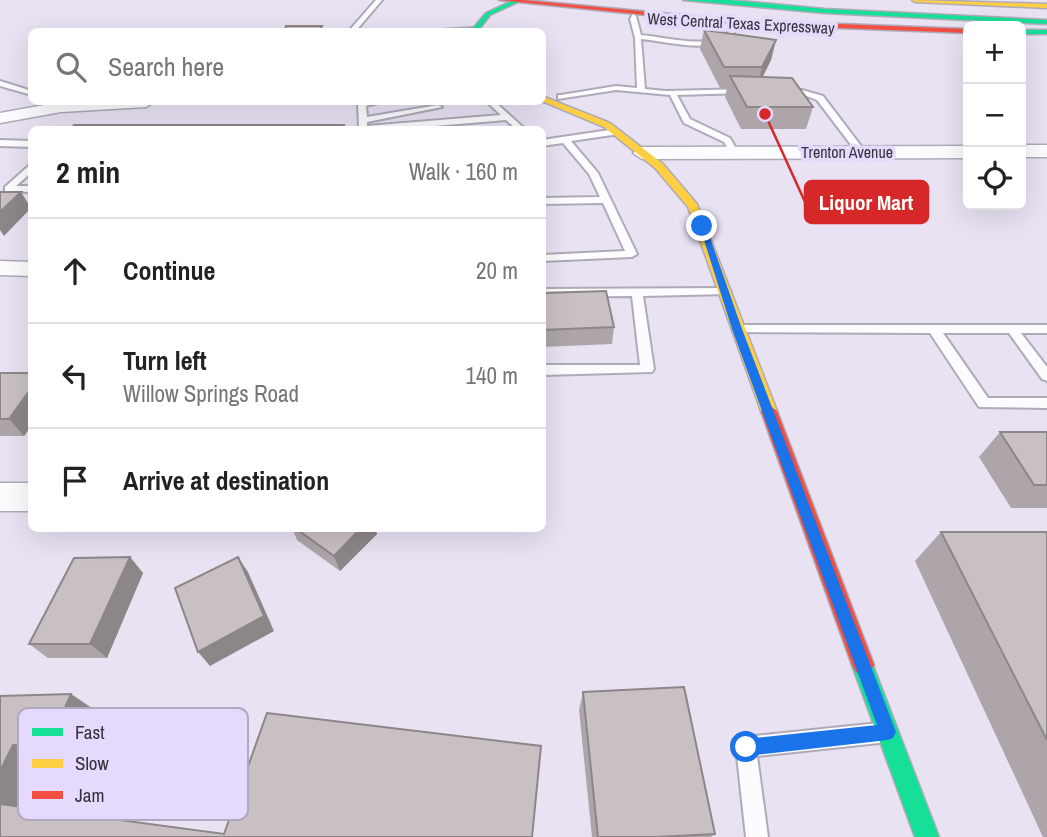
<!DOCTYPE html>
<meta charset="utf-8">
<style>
:root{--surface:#fff;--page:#f2f2f2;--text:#222;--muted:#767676;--line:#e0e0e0}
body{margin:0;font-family:"Archivo Narrow",sans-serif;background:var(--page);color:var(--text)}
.controls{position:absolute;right:21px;top:21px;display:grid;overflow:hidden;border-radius:10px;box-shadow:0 7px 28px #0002}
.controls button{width:63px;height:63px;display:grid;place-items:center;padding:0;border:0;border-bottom:2px solid var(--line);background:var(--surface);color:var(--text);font:35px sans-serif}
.stop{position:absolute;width:21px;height:21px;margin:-16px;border:5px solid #1a73e8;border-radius:50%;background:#fff}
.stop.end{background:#1a73e8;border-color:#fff;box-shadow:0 2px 7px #0008}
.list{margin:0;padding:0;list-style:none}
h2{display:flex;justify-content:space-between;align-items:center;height:91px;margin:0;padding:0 28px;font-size:30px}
h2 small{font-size:23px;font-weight:400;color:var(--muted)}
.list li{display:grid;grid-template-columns:46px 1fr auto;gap:21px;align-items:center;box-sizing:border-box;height:105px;padding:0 28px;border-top:2px solid var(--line)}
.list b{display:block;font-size:26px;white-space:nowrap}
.list p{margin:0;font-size:23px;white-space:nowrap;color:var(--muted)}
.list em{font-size:23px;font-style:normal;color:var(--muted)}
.icon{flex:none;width:38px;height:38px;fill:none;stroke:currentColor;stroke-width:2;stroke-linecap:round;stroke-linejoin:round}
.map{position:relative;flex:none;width:1047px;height:837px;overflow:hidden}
.search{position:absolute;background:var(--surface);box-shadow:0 7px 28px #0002;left:28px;top:28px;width:518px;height:77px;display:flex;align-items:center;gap:18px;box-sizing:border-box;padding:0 24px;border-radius:10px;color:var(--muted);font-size:26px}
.panel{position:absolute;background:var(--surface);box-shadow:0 7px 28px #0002;left:28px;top:126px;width:518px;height:406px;border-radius:10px}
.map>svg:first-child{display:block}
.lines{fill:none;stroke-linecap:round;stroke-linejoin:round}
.lane-casing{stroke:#afaab8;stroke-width:4}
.street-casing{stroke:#afaab8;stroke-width:3}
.fast-casing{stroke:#afaab8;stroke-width:3}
.slow-casing{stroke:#afaab8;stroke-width:3}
.jam-casing{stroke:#afaab8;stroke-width:3}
.lane{fill:#fcfbfd;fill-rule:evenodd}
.street{fill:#fcfbfd;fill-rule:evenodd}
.fast{fill:#16e098;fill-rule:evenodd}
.slow{fill:#ffcf43;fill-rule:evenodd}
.jam{fill:#f24e42;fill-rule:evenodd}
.wall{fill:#ada5a9}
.shaded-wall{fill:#8d8689}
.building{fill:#c9c0c4;stroke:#8d8689;stroke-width:2}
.route{fill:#1a73e8}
.labels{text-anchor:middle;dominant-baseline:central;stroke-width:7;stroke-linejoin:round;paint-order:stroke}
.far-street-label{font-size:16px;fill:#36313e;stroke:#e5dafb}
.key{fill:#e5dafb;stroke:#b0a7c2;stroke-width:2}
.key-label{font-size:19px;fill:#36313e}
.leader{fill:none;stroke:#d62828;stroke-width:2.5}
.callout-dot{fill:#d62828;stroke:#e5dafb;stroke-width:2.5}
.callout{fill:#d62828;stroke:#d62828;stroke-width:2.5}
.callout-label{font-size:21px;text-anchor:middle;font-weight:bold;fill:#fff}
</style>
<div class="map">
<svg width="1047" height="837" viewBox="0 0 1047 837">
<rect width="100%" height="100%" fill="#e8e2f3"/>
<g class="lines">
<defs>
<path id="lane" d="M 376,0 L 382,0 L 355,32 L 348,32 Z
M 633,14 L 636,16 L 641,35 C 669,38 701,47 728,37 L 728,23 L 733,22 L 734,38 C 708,53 670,42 641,39 L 645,89 L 666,91 L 747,89 L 747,93 L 744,93 L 677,95 L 690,119 L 730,138 L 738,152 L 737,154 L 731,154 L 724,142 L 684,123 L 670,95 L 616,90 L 558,99 L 558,95 L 561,95 L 616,86 L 637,88 L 635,38 L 630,19 Z
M 473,28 L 475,31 L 438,32 L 441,30 Z
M 0,81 L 32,91 L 32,95 L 0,86 Z
M 782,90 L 802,90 L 823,96 L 864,150 L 864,154 L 858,154 L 817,100 L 801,94 L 782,94 Z
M 358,102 L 382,102 L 366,106 L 367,117 L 438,105 L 442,107 L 367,122 L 367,126 L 501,115 L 487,102 L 495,102 L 526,130 L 517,130 L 506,120 L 387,130 L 359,130 Z
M 616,129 L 620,132 L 619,134 L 571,141 L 598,173 L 637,254 L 632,257 L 542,261 L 542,255 L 625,251 L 603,203 L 542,204 L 542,198 L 600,197 L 589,174 L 563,143 L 542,146 L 542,140 Z
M 0,140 L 32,141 L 32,147 L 0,146 Z
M 32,163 L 32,172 L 16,186 L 32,186 L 32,192 L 5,191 L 5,187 Z
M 725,288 L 731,292 L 729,294 L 643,296 L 654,369 L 652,372 L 542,375 L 542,365 L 640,365 L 632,296 L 542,297 L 542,289 Z
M 738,325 L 1047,325 L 1047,333 L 1021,333 L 1047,367 L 1047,381 L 1042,379 L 1009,333 L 943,333 L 988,398 L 1047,398 L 1047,408 L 979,407 L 930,333 L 734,332 L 732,329 L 734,326 Z
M 879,723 L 886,726 L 889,733 L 886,740 L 879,743 L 757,756 L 768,837 L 746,837 L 736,747 L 739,740 L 746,737 Z"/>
<path id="street" d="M 61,102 L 154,102 L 146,107 L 61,112 L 0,123 L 0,113 Z
M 1021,145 L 1047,145 L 1047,157 L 1021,157 Z
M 968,146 L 968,158 L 642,159 L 633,153 L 642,147 Z
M 0,261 L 32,262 L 32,276 L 0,275 Z
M 0,483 L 32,483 L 32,511 L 0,511 Z"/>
<path id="fast" d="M 514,0 L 522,0 L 490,15 L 477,32 L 470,32 L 486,13 Z
M 683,0 L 729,0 L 825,9 L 1047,20 L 1047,24 L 825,13 Z
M 1021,30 L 1047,30 L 1047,34 L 1021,34 Z
M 863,654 L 870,658 L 939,837 L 915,837 L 852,665 L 856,658 Z"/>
<path id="slow" d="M 912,0 L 1047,4 L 1047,8 L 915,2 Z
M 542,96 L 610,123 L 663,164 L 697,204 L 777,411 L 775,415 L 763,415 L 761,411 L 688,207 L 655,168 L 604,127 L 542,101 Z"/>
<path id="jam" d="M 499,0 L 523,0 L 735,20 L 968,29 L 968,33 L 735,24 Z
M 769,405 L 777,411 L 874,665 L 870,672 L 863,676 L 856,672 L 852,665 L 761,411 Z"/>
</defs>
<!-- lane casing -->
<use href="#lane" class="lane-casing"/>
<!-- street casing -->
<use href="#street" class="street-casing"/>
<!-- fast casing -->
<use href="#fast" class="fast-casing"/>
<!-- slow casing -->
<use href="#slow" class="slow-casing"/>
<!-- jam casing -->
<use href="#jam" class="jam-casing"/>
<!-- lane -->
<use href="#lane" class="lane"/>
<!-- street -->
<use href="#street" class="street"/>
<!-- fast -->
<use href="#fast" class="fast"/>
<!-- slow -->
<use href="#slow" class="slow"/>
<!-- jam -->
<use href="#jam" class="jam"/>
</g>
<!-- wall -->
<path class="wall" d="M 704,30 L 776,40 L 771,60 L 762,78 L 813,107 L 806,129 L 741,129 L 725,97 L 727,88 L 720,88 L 700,49 Z
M 542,293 L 614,327 L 612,344 L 542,347 Z
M 0,373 L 32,373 L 32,425 L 24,436 L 0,436 Z
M 1000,432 L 1047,432 L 1047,508 L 1011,508 L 979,457 Z
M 292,528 L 375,528 L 377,534 L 340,571 L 297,540 Z
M 941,532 L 1047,532 L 1047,837 L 1043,837 L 915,561 Z
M 130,557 L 143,573 L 107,658 L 48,658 L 29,644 Z
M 583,692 L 715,834 L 711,837 L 592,837 L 579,710 Z
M 0,696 L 104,716 L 86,764 L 52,764 L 32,808 L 224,834 L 533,837 L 0,837 Z"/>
<!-- shaded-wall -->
<path class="shaded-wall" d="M 776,40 L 771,60 L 757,88 L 762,67 Z
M 21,192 L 31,208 L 4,236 L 0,230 L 0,212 Z
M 32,387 L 32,425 L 24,436 L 9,419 Z
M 361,528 L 375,528 L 377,534 L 340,571 L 334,556 Z
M 130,557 L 143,573 L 107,658 L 90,644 Z
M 238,557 L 248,572 L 274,631 L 210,666 L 198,652 Z
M 71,694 L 104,716 L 86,764 L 49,744 Z
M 13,745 L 52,764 L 28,818 L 0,808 L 0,771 Z"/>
<!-- building -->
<path class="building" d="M 286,26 L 322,26 L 318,32 L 284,32 Z
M 704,30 L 776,40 L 762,67 L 724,67 Z
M 730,76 L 792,78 L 813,107 L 747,107 Z
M 74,125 L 344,125 L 342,130 L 70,130 Z
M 0,192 L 21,192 L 0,212 Z
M 606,291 L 614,327 L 542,330 L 542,293 Z
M 0,373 L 32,373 L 32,387 L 9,419 L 0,419 Z
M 1000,432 L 1047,432 L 1047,485 L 1034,485 Z
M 295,528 L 361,528 L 334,556 Z
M 941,532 L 1047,532 L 1047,740 Z
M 130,557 L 90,644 L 29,644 L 74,558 Z
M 238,557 L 264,616 L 198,652 L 175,588 Z
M 684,687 L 715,834 L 657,837 L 598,837 L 583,692 Z
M 71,694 L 49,744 L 13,745 L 0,771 L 0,696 Z
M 267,713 L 541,746 L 532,837 L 0,837 L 0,804 L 224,834 Z"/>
<!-- route -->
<path class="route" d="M 699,224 L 706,226 L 742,329 L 896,732 L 893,738 L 888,740 L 746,756 L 741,753 L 738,747 L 741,742 L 746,739 L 877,725 L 732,329 Z"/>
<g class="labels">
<!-- far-street labels -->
<g class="far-street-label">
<text transform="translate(741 23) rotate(3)">West Central Texas Expressway</text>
<text x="847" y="152">Trenton Avenue</text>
</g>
</g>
<!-- legend -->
<rect x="18" y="708" width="230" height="112" rx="10" class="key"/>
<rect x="32" y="728" width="31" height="8" fill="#16e098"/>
<rect x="32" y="759" width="31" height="9" fill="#ffcf43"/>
<rect x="32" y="791" width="31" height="8" fill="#f24e42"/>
<g class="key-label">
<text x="75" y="739">Fast</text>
<text x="75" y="770">Slow</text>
<text x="75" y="802">Jam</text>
</g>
<!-- callouts -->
<path class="leader" d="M765 114L805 202"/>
<circle class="callout-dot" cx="765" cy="114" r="7"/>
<rect class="callout" x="805" y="181" width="123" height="42" rx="7"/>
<g class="callout-label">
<text x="866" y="210">Liquor Mart</text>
</g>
</svg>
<div class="controls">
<button>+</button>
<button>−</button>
<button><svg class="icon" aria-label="locate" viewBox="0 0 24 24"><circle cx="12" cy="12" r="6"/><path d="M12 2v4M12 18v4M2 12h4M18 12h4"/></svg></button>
</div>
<div class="stop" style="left:746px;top:747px"></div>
<div class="stop end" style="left:702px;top:226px"></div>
<div class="search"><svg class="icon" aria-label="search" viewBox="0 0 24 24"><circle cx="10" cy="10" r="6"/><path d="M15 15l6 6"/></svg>Search here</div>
<section class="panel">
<h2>2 min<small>Walk · 160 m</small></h2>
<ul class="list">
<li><svg class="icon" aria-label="ahead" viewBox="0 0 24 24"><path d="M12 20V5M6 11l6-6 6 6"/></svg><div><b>Continue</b></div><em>20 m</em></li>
<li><svg class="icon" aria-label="left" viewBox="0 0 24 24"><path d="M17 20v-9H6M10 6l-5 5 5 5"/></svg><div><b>Turn left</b><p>Willow Springs Road</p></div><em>140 m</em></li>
<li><svg class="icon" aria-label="arrive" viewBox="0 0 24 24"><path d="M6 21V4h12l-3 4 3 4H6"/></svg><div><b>Arrive at destination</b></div></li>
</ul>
</section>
</div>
